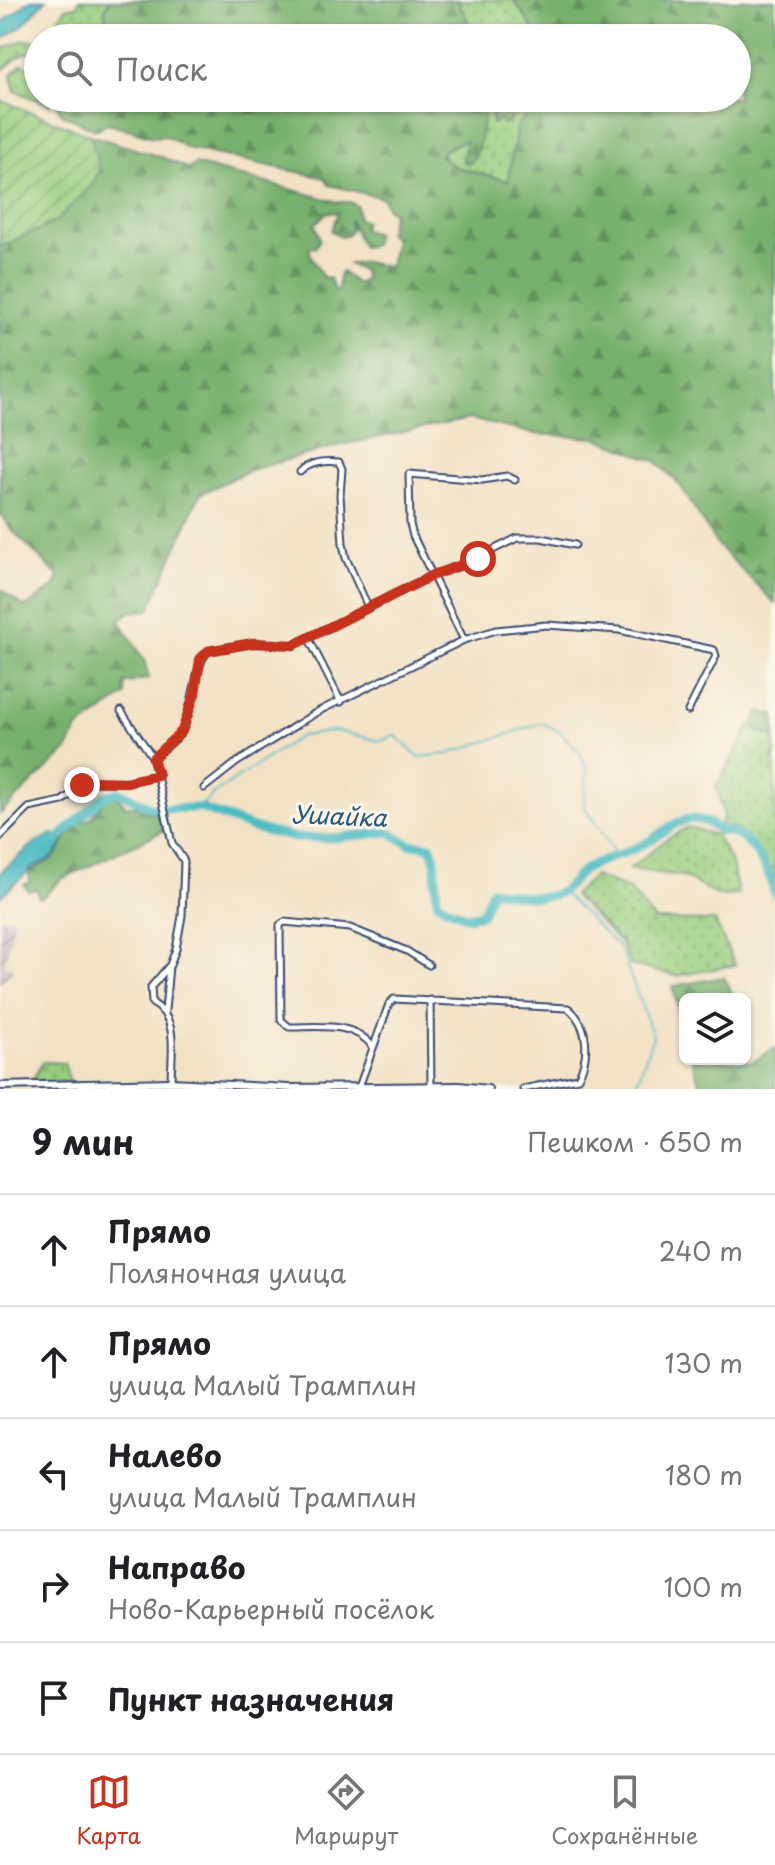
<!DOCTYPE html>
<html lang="ru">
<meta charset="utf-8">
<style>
:root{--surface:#fff;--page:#f2f2f2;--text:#202124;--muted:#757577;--line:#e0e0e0;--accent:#c8321e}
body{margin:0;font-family:"Playpen Sans",sans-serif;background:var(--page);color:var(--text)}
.controls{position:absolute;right:24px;bottom:24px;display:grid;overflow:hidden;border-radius:12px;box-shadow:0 2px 6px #0004}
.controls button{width:72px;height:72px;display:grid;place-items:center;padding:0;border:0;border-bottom:2px solid var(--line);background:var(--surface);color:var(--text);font:40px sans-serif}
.stop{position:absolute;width:24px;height:24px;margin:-18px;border:6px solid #c8321e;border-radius:50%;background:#fff}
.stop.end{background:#c8321e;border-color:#fff;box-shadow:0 2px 8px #0008}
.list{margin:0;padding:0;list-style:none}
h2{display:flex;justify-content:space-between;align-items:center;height:104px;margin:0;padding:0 32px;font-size:34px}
h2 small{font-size:26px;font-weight:400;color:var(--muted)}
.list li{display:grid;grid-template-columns:52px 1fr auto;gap:24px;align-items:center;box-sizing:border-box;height:112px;padding:0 32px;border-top:2px solid var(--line)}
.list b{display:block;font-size:30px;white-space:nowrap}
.list p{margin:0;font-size:26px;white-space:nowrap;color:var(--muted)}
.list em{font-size:26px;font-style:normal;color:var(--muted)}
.icon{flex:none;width:44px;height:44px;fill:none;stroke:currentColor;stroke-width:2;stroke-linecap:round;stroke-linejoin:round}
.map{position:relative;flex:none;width:775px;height:1089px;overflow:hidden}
.search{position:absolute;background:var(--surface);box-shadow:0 2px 6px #0004;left:24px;right:24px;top:24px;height:88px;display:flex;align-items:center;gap:20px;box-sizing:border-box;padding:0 28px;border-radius:44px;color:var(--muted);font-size:30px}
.sheet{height:664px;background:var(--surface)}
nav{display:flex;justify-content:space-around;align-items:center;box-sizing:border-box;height:112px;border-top:2px solid var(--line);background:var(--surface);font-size:22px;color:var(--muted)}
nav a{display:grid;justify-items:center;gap:4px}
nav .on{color:var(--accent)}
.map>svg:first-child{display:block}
.industrial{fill:url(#industrial-furrows)}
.grass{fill:url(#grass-dots);stroke:#587e6e;stroke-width:2}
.forest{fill:url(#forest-firs);stroke:#4a7066;stroke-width:2}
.garden{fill:url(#garden-furrows);stroke:#587e6e;stroke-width:2}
.water{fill:#4cbbc2;stroke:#347590;stroke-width:2}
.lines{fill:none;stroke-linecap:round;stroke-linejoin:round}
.stream{stroke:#4cbbc2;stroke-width:2}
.river{stroke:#4cbbc2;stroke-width:9}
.minor-casing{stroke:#3b4a6d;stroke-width:9}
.tertiary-casing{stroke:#3b4a6d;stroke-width:10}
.minor{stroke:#fff;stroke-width:5}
.tertiary{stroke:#fff;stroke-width:6}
.route{stroke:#c8321e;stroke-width:10}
.labels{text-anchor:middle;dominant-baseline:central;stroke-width:6;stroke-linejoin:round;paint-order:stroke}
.water-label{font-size:24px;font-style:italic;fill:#2a597c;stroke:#fbf7ec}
</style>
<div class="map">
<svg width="775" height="1089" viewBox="0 0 775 1089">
<defs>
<pattern id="industrial-furrows" width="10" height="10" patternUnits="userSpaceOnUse" patternTransform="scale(2)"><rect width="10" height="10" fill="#d1bdca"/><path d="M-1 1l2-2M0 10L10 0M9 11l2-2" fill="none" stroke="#a99aa7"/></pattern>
<pattern id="grass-dots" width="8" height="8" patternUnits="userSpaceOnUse" patternTransform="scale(2)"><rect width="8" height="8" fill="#96cc7e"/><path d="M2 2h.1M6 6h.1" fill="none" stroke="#7aa66a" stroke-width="1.8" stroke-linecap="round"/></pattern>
<pattern id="forest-firs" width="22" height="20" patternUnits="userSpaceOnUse" patternTransform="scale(2)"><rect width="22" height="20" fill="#78b06d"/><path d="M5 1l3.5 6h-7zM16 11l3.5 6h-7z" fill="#62905d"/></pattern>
<pattern id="garden-furrows" width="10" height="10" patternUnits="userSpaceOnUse" patternTransform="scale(2)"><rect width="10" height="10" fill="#96cc7e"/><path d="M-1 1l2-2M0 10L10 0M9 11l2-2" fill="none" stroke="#7aa66a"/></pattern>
</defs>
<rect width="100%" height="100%" fill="#fbf7ec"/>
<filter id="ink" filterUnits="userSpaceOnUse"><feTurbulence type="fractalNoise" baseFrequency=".0125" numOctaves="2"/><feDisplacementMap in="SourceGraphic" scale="16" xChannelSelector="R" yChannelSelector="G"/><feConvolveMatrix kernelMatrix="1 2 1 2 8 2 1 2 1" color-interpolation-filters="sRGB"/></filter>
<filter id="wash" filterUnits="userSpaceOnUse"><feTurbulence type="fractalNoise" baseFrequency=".006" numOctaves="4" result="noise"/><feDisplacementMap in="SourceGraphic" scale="32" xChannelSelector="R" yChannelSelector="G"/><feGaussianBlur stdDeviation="1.8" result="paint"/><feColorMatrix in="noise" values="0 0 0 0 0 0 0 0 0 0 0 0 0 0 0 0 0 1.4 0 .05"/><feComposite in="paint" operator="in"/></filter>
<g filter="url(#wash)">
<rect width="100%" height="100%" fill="#f2e2c5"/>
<!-- industrial -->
<path class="industrial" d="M 0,918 L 15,919 L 4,965 L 15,969 L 0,984 Z"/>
<!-- grass -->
<path class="grass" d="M 79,0 L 110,0 L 104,10 L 109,35 L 45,38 L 66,8 L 77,6 Z
M 458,0 L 514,0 L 539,38 L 475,38 Z
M 24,40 L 38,41 L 38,54 C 19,49 15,63 0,71 L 0,50 Z
M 22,64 L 34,70 L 38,69 L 38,98 L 53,98 L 50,105 L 15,91 L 11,75 Z
M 503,98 L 515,98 L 525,118 L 515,136 L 509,181 L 455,167 L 444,160 L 441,152 L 462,141 L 466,142 L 463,162 L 478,149 L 485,104 L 489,100 L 492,121 L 501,121 L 505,106 Z
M 749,728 L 775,737 L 775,880 C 765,857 754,843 734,827 L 722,828 L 720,824 L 724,815 C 719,805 721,797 716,787 Z
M 688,827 L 716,835 L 732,864 L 738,895 L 718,896 L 682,876 L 629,869 L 668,838 Z
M 594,876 L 629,889 L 655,920 L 715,921 L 735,965 L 677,976 L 630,965 L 621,943 L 573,895 Z
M 43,1062 L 64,1063 L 70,1082 L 30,1083 Z"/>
<!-- forest -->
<path class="forest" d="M 110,0 L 458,0 L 475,38 L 89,38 L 90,35 L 109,35 L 104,10 Z
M 514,0 L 775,0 L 775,603 L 717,545 L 680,485 L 656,461 L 596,438 L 534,434 L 470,419 L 345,444 L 250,470 L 200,494 L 149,610 L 129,612 L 120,621 L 144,660 L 149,678 L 124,684 L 125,695 L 78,729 L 68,749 L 0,814 L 0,589 L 25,607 L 54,587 L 59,577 L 12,530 L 0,514 L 0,247 L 56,221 L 99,168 L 90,135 L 164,158 L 189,169 L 195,164 L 338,202 L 350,202 L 357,206 L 358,219 L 365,221 L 363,230 L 376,234 L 373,245 L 362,247 L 350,220 L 351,230 L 347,235 L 340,237 L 331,231 L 338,213 L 327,212 L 315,224 L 320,239 L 316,247 L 309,248 L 312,259 L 323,277 L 330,278 L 334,290 L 338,291 L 339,276 L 342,272 L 357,284 L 365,279 L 363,271 L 349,264 L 364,262 L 389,267 L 395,238 L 388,234 L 393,212 L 387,209 L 383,198 L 329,185 L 325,178 L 187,148 L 166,136 L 152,137 L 109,123 L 96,130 L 61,114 L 57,105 L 59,98 L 503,98 L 505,106 L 509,108 L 512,116 L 508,123 L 503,124 L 498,120 L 493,124 L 491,104 L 487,101 L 478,149 L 471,162 L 463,162 L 466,142 C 458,141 443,149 440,156 L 455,167 L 508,181 L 517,124 L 525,118 L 515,98 L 737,98 L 737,38 L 539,38 Z
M 760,712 L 775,715 L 775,737 L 749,728 Z
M 117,796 L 126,806 L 142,806 L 147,812 L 163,816 L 165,830 L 62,879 L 43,897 L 39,898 L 37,889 L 28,891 L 24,885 L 30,882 L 29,873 C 37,866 51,862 56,855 C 66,842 72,821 90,819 L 106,798 Z
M 724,977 L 735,999 L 685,999 L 685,1033 L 672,986 Z
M 775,1048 L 775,1089 L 701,1089 L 692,1059 L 752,1062 Z"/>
<!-- garden -->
<path class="garden" d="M 0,100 L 90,135 L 99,168 L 93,184 L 56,221 L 0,247 Z"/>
<!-- water -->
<path class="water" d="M 31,0 L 46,0 L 21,27 L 0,41 L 0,24 Z
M 53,834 L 64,841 L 53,857 L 33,867 L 0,897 L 0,873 L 36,842 Z"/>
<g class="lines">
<!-- stream -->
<path class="stream" d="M 200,808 L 212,795 L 300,736 L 336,731 L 381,741 L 395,735 L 418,757 L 447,754 L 542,723 L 560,732 L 580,752 L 587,769 L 584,806 L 617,857
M 562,892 L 620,948 L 653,1036 L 635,1089"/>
<!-- river -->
<path class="river" d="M 52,844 L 104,796 L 119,792 L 154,809 L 200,808 L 253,828 L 295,838 L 332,838 L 389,832 L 409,844 L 430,846 C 440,864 433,883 438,903 L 467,917 L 482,914 L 492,890 C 517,894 534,902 559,893 C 570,888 576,874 587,868 C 602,859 622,855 638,847 C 668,833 686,802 720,831 C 749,829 770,871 775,895"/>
</g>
</g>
<g filter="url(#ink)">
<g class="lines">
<defs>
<path id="minor" d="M 300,472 C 310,461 326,461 339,462 L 342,469 L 340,495 L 343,544 L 346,558 L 368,607
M 309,639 L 341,702
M 464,640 L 413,536 L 410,524 L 409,474 L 482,480 L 507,476 L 515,480
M 121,711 L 153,758 L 172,843 L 184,861 L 182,916 L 176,949 L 170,965 L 151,987 L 152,1003 C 180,1018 171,1054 171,1082
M 153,758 C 162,750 176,741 182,731 C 193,710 195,663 208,651 L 253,643 L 294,645 L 433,575 L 463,565 L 517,538 L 541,538 L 575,545
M 204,788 L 236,763 L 317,712 L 464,640 L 496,630 L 547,625 L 619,630 L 714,650 L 716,656 L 688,711
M 0,837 L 29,808 L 62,801 L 88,782 L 126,782 L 158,775
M 430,1000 L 431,1086
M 165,1011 L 169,966
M 373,1047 C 354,1021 319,1027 289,1027 L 281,1020 L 280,925 L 284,922 L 350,928 L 407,951 L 429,965
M 359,1087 L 389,1004 L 394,999 L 568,1008 C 589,1025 590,1055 578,1078 L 523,1089"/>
<path id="tertiary" d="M 0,1086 L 171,1082 L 289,1088 L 459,1086 L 488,1089"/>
</defs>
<!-- minor casing -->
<use href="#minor" class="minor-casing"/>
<!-- tertiary casing -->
<use href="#tertiary" class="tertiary-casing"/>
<!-- minor -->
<use href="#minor" class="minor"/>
<!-- tertiary -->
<use href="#tertiary" class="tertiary"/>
</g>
</g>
<g class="lines" filter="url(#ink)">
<!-- route -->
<path class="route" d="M 82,785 L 95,781 L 126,782 L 158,775 L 153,758 L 182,731 L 195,694 L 200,659 L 208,651 L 253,643 L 294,645 L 433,575 L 478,559"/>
</g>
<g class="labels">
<!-- water labels -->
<g class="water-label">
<text transform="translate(339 815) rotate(2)">Ушайка</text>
</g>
</g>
</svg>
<div class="controls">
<button><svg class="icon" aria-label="layers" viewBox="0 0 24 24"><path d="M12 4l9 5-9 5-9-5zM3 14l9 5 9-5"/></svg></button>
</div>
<div class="stop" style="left:478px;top:559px"></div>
<div class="stop end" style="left:82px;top:785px"></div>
<div class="search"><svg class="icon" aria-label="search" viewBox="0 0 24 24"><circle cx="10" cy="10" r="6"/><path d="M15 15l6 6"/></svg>Поиск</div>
</div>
<section class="sheet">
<h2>9 мин<small>Пешком · 650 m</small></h2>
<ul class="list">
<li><svg class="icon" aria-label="ahead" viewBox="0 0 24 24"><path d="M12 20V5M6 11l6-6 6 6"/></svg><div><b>Прямо</b><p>Поляночная улица</p></div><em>240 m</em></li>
<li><svg class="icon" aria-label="ahead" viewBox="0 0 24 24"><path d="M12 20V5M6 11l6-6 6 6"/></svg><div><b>Прямо</b><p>улица Малый Трамплин</p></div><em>130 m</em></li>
<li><svg class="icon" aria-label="left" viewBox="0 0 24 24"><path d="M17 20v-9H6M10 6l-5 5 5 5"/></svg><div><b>Налево</b><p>улица Малый Трамплин</p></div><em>180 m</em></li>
<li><svg class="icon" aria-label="right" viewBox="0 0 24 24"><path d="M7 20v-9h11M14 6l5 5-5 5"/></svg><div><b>Направо</b><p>Ново-Карьерный посёлок</p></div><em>100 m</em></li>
<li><svg class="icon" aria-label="arrive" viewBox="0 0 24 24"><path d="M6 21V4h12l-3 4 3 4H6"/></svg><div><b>Пункт назначения</b></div></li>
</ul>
</section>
<nav>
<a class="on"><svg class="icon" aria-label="map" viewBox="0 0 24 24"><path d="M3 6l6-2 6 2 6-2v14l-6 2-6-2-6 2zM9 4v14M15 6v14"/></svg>Карта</a>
<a><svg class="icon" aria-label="directions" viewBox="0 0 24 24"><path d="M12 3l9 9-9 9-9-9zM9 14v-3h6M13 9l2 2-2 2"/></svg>Маршрут</a>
<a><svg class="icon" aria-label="saved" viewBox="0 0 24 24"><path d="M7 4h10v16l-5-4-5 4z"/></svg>Сохранённые</a>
</nav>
